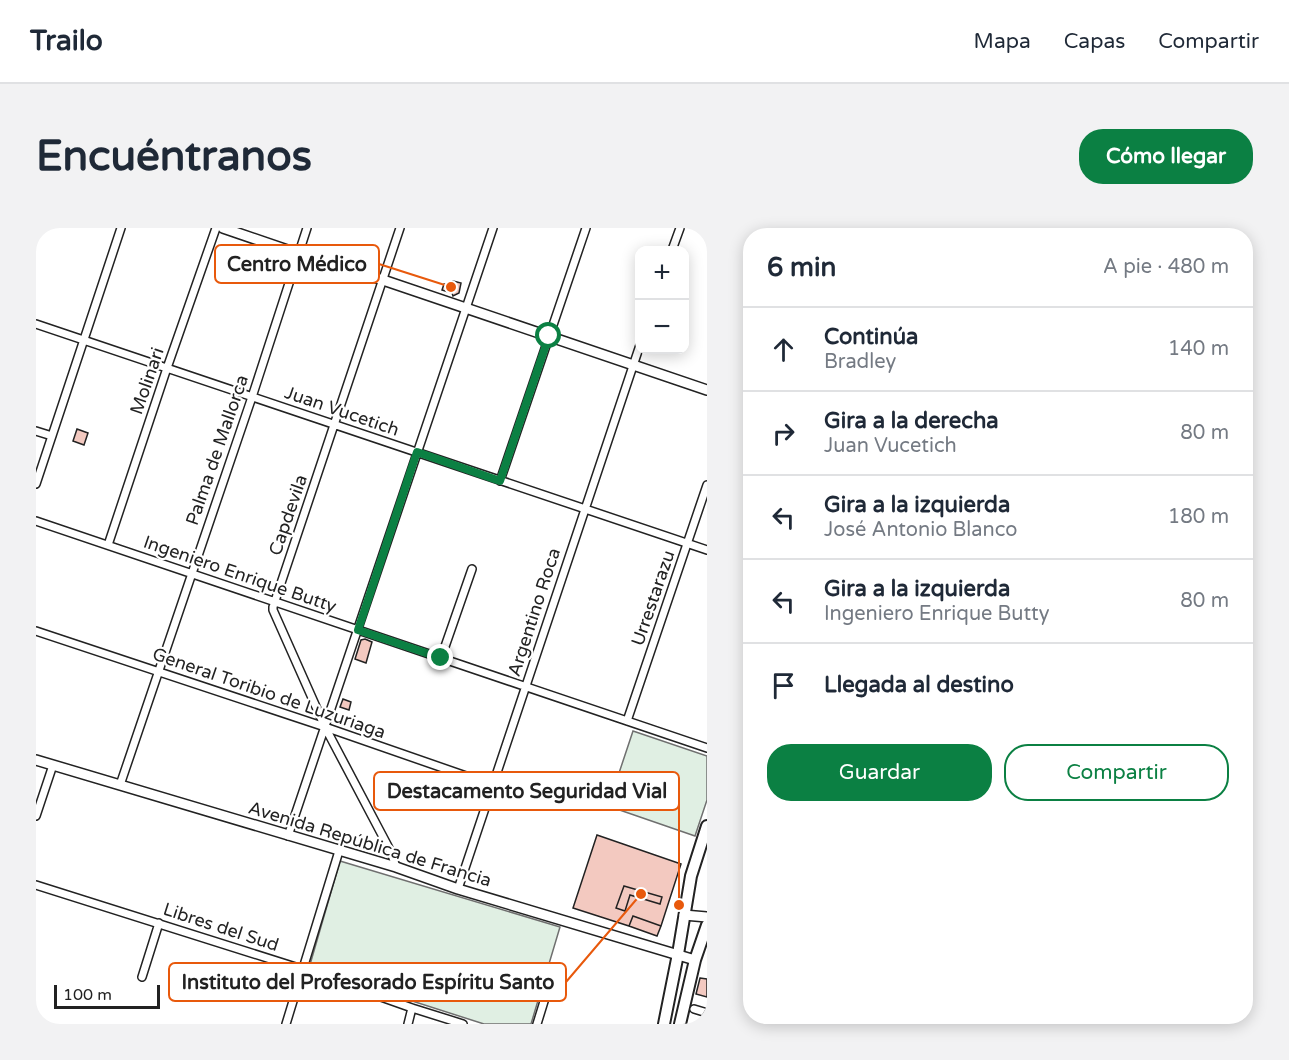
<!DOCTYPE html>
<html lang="es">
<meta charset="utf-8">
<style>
:root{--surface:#fff;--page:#f2f2f3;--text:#1f2937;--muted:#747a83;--line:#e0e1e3;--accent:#0b8043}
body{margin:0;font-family:"Varela Round",sans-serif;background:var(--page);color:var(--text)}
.controls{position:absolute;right:18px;top:18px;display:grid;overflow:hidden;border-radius:12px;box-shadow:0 3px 15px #0003}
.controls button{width:54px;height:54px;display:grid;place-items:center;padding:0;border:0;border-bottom:2px solid var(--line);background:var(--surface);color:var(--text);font:30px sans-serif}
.scale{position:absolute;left:18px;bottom:15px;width:106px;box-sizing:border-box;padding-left:6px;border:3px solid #222;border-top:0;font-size:16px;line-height:21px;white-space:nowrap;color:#222;-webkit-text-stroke:4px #fff;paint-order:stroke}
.stop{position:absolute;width:18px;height:18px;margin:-14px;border:4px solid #0b8043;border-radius:50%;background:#fff}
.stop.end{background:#0b8043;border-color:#fff;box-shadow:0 2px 6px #0008}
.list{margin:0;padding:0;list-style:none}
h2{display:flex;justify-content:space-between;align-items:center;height:78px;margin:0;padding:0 24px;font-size:26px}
h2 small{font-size:20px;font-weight:400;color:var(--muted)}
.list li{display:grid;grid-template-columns:39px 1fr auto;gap:18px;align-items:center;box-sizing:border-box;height:84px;padding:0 24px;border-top:2px solid var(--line)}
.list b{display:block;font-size:22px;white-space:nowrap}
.list p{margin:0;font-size:20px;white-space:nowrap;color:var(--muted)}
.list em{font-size:20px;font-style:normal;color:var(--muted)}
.actions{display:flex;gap:12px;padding:18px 24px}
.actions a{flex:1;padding:14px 0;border:2px solid var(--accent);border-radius:24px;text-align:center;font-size:21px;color:var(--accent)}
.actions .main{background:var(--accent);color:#fff}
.icon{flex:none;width:33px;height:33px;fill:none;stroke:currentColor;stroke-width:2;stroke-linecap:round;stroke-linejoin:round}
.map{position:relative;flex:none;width:671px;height:796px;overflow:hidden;border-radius:24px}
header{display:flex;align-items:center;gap:36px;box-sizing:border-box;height:84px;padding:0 30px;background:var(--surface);border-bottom:2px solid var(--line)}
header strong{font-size:28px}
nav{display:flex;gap:33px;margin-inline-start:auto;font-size:21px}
.intro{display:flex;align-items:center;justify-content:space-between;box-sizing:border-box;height:144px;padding:0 36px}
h1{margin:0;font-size:42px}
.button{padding:15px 27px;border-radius:24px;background:var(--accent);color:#fff;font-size:21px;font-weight:700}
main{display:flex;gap:36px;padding:0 36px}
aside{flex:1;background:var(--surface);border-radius:24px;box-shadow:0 3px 15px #0003}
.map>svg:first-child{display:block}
.green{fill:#e0efe3;stroke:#6f6f6f;stroke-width:1.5}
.building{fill:#f3c9c0;stroke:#222;stroke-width:1.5}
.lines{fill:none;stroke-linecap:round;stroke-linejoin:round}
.street-casing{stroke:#222;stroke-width:10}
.secondary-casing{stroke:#222;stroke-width:12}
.primary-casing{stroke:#222;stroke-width:14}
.street{stroke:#fff;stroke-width:7}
.secondary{stroke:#fff;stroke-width:9}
.primary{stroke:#fff;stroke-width:10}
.route{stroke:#0b8043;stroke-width:8}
.labels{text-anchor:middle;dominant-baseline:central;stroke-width:4.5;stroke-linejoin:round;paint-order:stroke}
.street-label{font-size:18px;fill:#222;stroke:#fff}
.leader{fill:none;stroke:#e8590c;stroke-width:2}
.callout-dot{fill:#e8590c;stroke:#fff;stroke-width:2}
.callout{fill:#fff;stroke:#e8590c;stroke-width:2}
.callout-label{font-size:20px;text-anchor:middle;font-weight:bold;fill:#222}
</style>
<header>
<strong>Trailo</strong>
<nav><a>Mapa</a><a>Capas</a><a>Compartir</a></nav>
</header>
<div class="intro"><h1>Encuéntranos</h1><a class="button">Cómo llegar</a></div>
<main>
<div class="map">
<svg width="671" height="796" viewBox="0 0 671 796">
<rect width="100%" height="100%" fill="#fff"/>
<!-- green -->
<path class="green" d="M 597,503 L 671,528 L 671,572 L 659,608 L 572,578 Z
M 304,633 L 524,699 L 495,796 L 448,796 L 273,740 Z"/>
<!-- building -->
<path class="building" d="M 417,53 L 425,55 L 423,65 L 417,68 L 416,65 L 406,62 L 408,56 L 416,56 Z
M 41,201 L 52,205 L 48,217 L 37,213 Z
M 329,411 L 336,414 L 330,435 L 319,431 L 325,412 Z
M 307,471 L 315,474 L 313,482 L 304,479 Z
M 561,607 L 645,636 L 625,698 L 597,688 L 593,698 L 537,680 Z
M 588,658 L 626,669 L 624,676 L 594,667 L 589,683 L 580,680 Z
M 597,688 L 625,698 L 621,708 L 593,698 Z
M 664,750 L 671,751 L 671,769 L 660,766 Z"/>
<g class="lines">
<defs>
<path id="street" d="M 668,0 L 671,1
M 636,22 L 644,0
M 0,96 L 671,322
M 0,203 L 16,208
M 464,253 L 550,0
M 0,256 L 85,0
M 0,293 L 671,520
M 72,317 L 131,140 L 180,0
M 0,403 L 289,499 L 456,557
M 405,430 L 436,341
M 591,493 L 671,257
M 84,557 L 216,169 L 271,0
M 0,588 L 17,537
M 252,608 L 457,0
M 360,639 L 355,624 L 289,499 L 237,382 L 237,379 L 364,0
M 0,657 L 266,741 L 376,780 L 427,796
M 422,661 L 604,117
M 106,749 L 123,695
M 658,781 L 671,785
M 250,796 L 303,623
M 372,796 L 376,780
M 501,796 L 514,754"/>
<path id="secondary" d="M 187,0 L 263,26 L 347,52 L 671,162
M 0,532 L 360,639 L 422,661 L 659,732
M 648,687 L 671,689"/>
<path id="primary" d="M 628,796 L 642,726 L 655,648 L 671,598
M 644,796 L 659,732 L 671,697"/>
</defs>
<!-- street casing -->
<use href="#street" class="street-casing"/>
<!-- secondary casing -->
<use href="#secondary" class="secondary-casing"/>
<!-- primary casing -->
<use href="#primary" class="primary-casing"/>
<!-- street -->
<use href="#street" class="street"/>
<!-- secondary -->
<use href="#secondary" class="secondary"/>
<!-- primary -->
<use href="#primary" class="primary"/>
</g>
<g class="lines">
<!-- route -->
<path class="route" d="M 405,430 L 322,402 L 381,224 L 464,253 L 513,108"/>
</g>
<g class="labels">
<!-- street labels -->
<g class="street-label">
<text transform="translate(111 153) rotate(-71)">Molinari</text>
<text transform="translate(306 183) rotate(19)">Juan Vucetich</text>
<text transform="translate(181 222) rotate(-71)">Palma de Mallorca</text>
<text transform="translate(252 287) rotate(-71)">Capdevila</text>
<text transform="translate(204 346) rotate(19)">Ingeniero Enrique Butty</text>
<text transform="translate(617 370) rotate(-71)">Urrestarazu</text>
<text transform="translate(498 384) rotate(-72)">Argentino Roca</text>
<text transform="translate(233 465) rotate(19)">General Toribio de Luzuriaga</text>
<text transform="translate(334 616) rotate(17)">Avenida República de Francia</text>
<text transform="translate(185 699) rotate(18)">Libres del Sud</text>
</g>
</g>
<!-- callouts -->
<path class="leader" d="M415 59L343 36M643 677L643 563M605 666L530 754"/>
<g class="callout-dot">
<circle cx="415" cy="59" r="6"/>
<circle cx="643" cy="677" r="6"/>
<circle cx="605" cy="666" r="6"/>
</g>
<g class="callout">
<rect x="179" y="17" width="164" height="38" rx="6"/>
<rect x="338" y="544" width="305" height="38" rx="6"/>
<rect x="133" y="735" width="397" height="38" rx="6"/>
</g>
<g class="callout-label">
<text x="261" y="43">Centro Médico</text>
<text x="491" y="570">Destacamento Seguridad Vial</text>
<text x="332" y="761">Instituto del Profesorado Espíritu Santo</text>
</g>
</svg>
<div class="controls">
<button>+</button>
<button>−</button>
</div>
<div class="scale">100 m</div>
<div class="stop" style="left:513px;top:108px"></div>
<div class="stop end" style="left:405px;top:430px"></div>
</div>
<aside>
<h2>6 min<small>A pie · 480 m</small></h2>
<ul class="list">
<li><svg class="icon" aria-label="ahead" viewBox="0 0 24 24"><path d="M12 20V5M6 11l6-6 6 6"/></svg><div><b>Continúa</b><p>Bradley</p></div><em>140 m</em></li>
<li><svg class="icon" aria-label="right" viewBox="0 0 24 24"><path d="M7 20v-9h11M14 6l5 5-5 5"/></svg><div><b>Gira a la derecha</b><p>Juan Vucetich</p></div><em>80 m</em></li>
<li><svg class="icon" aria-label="left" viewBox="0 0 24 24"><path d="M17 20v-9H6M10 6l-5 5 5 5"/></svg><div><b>Gira a la izquierda</b><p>José Antonio Blanco</p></div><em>180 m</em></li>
<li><svg class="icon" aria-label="left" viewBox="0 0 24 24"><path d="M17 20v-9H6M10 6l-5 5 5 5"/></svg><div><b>Gira a la izquierda</b><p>Ingeniero Enrique Butty</p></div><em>80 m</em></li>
<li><svg class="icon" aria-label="arrive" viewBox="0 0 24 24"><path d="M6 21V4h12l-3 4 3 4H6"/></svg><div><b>Llegada al destino</b></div></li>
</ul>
<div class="actions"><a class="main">Guardar</a><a>Compartir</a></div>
</aside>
</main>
